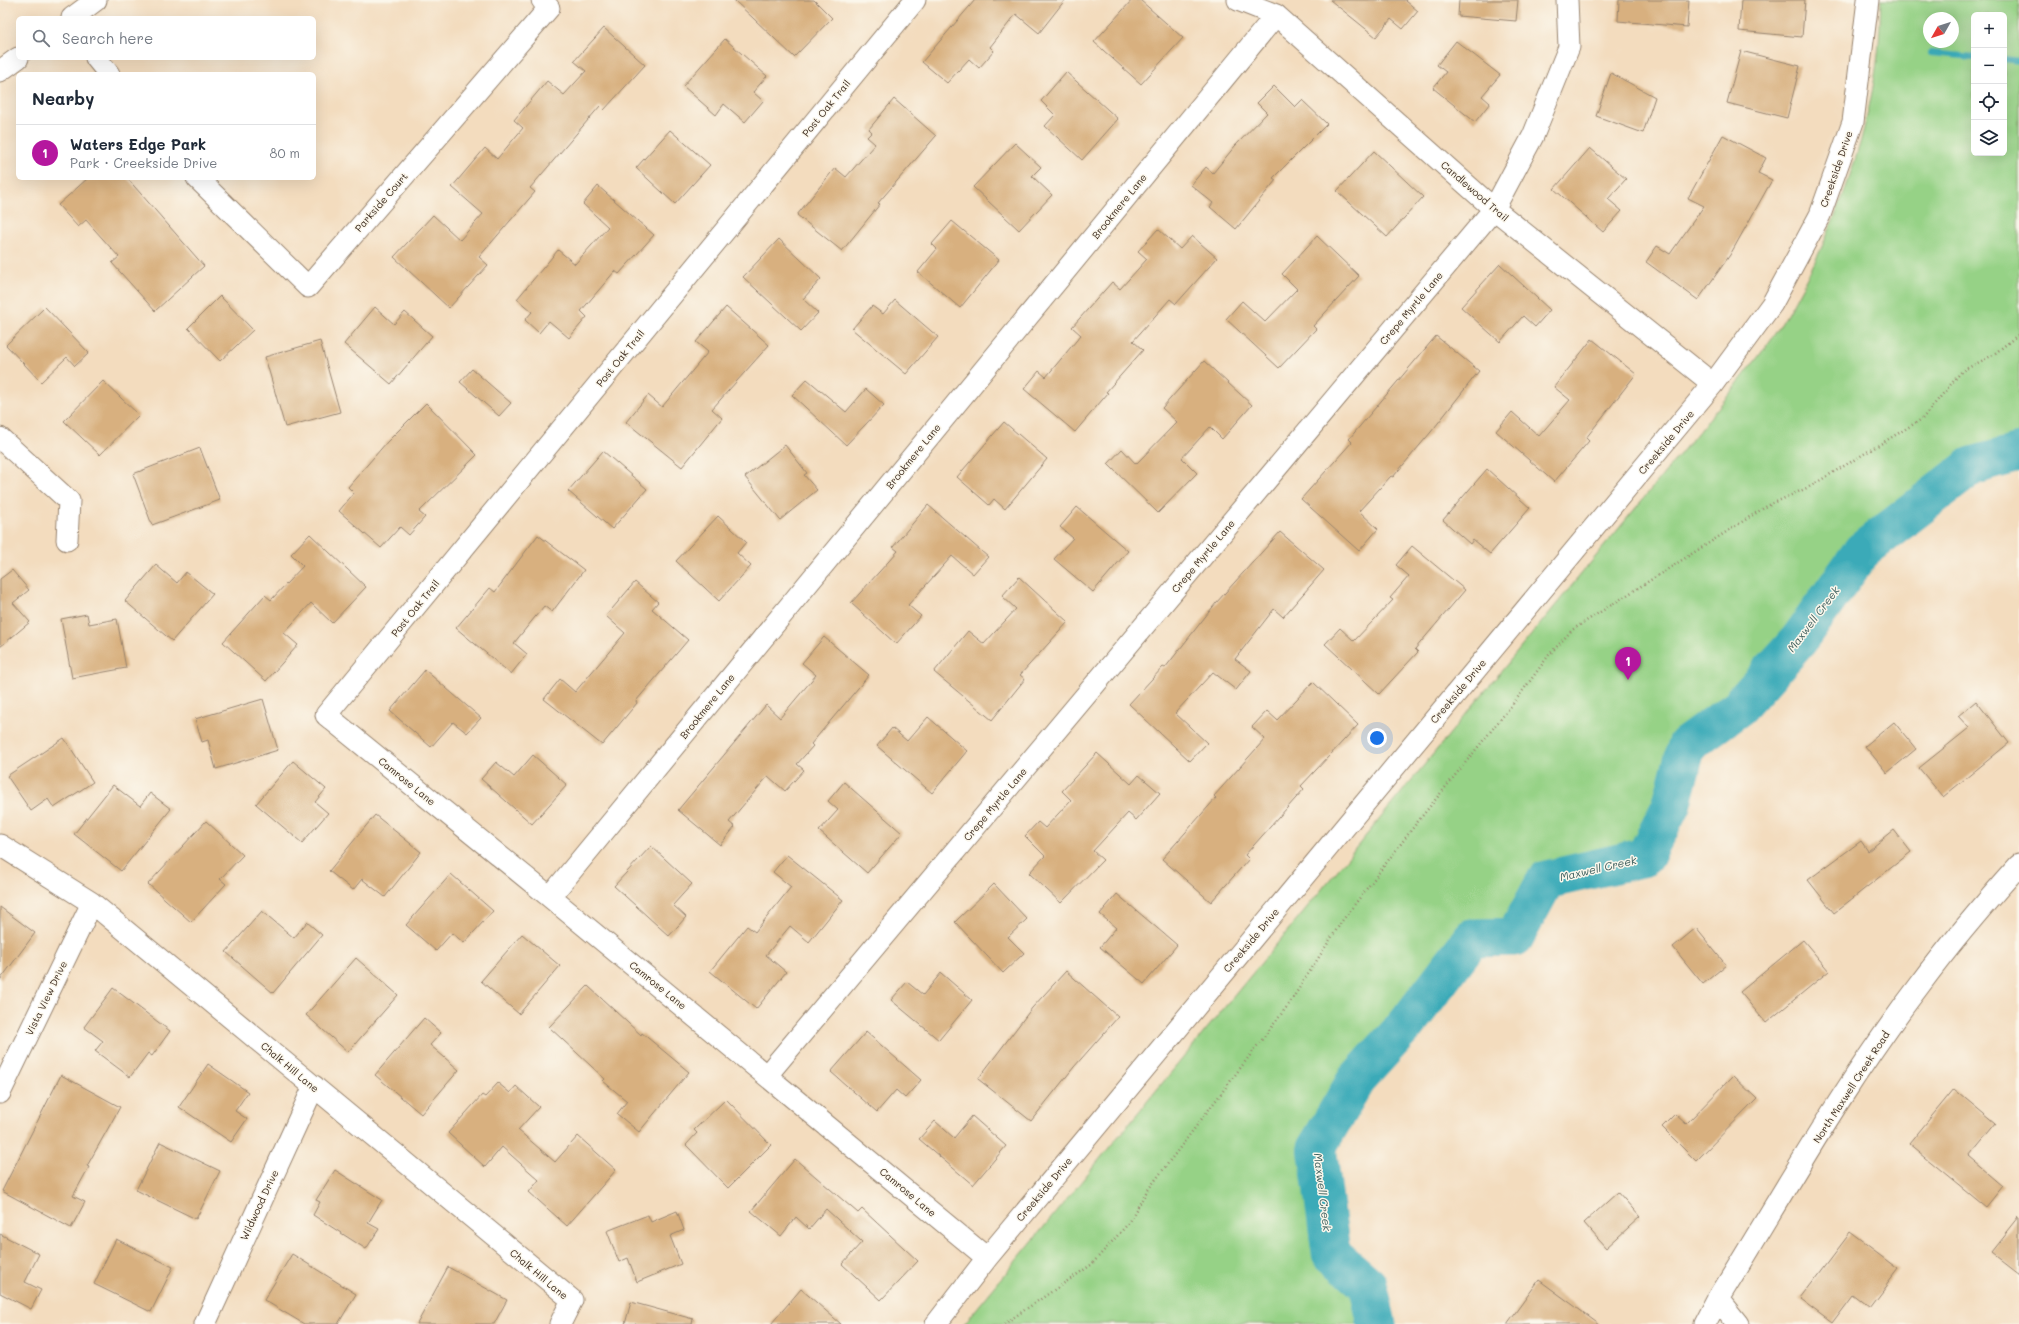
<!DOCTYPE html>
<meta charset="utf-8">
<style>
:root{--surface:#fff;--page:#f2f2f3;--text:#1f2937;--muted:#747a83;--line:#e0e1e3;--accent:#b5179e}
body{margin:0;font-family:Mali,sans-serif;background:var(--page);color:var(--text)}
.controls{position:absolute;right:12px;top:12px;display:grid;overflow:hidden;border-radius:6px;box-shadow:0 4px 16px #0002}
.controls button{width:36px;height:36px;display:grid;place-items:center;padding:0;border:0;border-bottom:1px solid var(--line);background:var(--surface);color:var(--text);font:20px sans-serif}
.compass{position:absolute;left:1923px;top:12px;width:36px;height:36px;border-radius:50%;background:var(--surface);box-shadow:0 4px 16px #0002;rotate:231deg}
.you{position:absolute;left:1377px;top:738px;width:14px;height:14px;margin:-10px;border:3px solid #fff;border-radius:50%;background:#1a73e8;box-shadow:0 0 0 6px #1a73e833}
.badge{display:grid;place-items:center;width:26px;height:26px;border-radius:50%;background:var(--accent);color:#fff;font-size:13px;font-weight:700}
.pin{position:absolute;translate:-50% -33px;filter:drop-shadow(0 1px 2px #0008)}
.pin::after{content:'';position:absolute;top:21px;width:14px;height:12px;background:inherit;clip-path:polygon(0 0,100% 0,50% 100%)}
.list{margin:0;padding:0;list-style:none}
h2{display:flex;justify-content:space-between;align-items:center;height:52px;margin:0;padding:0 16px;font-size:17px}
h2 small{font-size:13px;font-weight:400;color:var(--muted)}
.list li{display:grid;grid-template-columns:26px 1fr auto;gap:12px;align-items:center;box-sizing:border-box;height:56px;padding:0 16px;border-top:1px solid var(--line)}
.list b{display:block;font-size:15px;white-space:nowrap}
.list p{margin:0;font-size:13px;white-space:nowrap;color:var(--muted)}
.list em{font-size:13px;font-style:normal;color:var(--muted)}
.icon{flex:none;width:22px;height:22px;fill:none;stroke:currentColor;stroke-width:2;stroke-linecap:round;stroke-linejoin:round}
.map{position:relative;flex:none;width:2019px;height:1324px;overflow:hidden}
.search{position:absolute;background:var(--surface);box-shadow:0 4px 16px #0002;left:16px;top:16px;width:300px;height:44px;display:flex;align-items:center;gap:10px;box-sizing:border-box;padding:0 14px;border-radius:6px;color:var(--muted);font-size:15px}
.panel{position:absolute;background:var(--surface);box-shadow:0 4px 16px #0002;left:16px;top:72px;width:300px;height:108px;border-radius:6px}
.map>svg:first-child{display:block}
.green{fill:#96d286;stroke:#687e52;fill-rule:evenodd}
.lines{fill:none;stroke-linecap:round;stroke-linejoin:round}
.stream{stroke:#3aaab8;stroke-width:6}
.river{stroke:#3aaab8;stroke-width:39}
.building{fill:#d8b07f}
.minor-casing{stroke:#97836e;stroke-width:23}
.path{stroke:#97836e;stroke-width:2.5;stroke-dasharray:1 3;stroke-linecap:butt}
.minor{stroke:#fff;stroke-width:21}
.labels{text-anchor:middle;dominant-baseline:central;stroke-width:3;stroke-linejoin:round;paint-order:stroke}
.street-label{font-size:10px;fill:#3b2a1e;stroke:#fbf7ec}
.water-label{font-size:11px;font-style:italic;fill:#3b5d5c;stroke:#fbf7ec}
</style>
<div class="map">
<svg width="2019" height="1324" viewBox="0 0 2019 1324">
<rect width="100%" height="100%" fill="#fbf7ec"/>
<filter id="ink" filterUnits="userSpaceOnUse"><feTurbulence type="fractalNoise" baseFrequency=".025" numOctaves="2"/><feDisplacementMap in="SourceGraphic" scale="8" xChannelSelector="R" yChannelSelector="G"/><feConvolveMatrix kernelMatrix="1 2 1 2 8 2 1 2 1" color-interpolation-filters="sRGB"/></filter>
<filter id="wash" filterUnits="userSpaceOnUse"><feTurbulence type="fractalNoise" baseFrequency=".012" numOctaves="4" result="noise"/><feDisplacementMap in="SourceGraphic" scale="16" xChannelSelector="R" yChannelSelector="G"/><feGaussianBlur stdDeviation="0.9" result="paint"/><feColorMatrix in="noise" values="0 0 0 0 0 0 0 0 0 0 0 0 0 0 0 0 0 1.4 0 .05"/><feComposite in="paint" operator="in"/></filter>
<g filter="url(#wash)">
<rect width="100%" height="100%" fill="#f3dcbe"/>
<!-- green -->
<path class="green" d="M 1881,0 L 2019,0 L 2019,453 L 1972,466 L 1862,551 L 1799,640 L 1739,707 L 1687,745 L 1671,806 L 1645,857 L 1546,880 L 1515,937 L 1472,938 L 1406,1025 L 1356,1080 L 1317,1147 L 1331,1253 L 1368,1285 L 1376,1324 L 964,1324 L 1727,397 C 1747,371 1769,345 1786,316 C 1833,235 1866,148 1878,55 C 1880,37 1880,18 1881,0 ZM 1974,15 L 2004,15 L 2004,153 L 1974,153 ZM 1929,18 L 1953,18 L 1953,42 L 1929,42 Z"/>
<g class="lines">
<!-- stream -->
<path class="stream" d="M 1930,53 L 1974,57
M 2004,59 L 2019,61"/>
<!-- river -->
<path class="river" d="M 1377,1324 L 1368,1285 L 1331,1253 L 1317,1147 L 1356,1080 L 1406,1025 L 1472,938 L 1515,937 L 1546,880 L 1645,857 L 1671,806 L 1687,745 L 1739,707 L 1799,640 L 1862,551 L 1972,466 L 2019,453"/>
</g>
<g id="blocks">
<!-- building -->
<path class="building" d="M 734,0 L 814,0 L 832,18 L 794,57 Z
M 975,0 L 1065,0 L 1039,33 L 1016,14 L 990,47 L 994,51 L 979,68 L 969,59 L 947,83 L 922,62 Z
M 1132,0 L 1140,0 L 1183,38 L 1141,84 L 1094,42 Z
M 1330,0 L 1407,0 L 1406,1 L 1418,11 L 1403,29 L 1391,19 L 1376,37 Z
M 1459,0 L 1518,0 L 1516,21 L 1458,16 Z
M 1619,0 L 1689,0 L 1687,27 L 1618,21 Z
M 1741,0 L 1805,0 L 1802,37 L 1739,31 Z
M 604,28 L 645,65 L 604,110 L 600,106 L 530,188 L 535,192 L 479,257 L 488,265 L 449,308 L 394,257 L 433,215 L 460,240 L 483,214 L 452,187 L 485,148 L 497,159 L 523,128 L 514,120 L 547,81 L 564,95 L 586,71 L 574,61 Z
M 725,39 L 767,76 L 753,92 L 763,101 L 745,122 L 724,104 L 716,115 L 683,86 Z
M 1456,41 L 1500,75 L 1482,96 L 1490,103 L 1475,122 L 1433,88 L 1446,72 L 1437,65 Z
M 1741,51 L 1800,66 L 1787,118 L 1727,103 Z
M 1066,72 L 1118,119 L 1082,160 L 1045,126 L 1055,115 L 1041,101 Z
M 1611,73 L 1655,97 L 1643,133 L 1596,116 Z
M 1274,86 L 1295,107 L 1302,100 L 1327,124 L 1273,178 L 1276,180 L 1236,229 L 1210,207 L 1213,203 L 1191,185 L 1206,167 L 1213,173 L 1235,146 L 1267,113 L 1257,103 Z
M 894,99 L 936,136 L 878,203 L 880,204 L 842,251 L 797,215 L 835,168 L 846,177 L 875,144 L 867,137 L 872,132 L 869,129 Z
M 670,130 L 710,165 L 675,204 L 636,168 Z
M 1723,135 L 1766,158 L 1758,173 L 1772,180 L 1730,255 L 1698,300 L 1646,262 L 1657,246 L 1670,254 L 1704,206 L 1688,198 Z
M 1015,143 L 1041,167 L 1032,176 L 1052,195 L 1019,230 L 973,187 Z
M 1590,148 L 1626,179 L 1608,199 L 1622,211 L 1603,232 L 1554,189 Z
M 1374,151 L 1423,197 L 1387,237 L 1337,191 Z
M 88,178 L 127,178 L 204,266 L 155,311 L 112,263 L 119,257 L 86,220 L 78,227 L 58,205 Z
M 598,186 L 654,235 L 619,274 L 615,271 L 581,311 L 587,317 L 569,338 L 549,321 L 539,333 L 525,320 L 532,312 L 517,299 L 558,250 L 575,264 L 608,227 L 583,204 Z
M 952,221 L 999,260 L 960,308 L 918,272 L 937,249 L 932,244 Z
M 1158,229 L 1180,249 L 1192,236 L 1217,258 L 1176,304 L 1170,299 L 1133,341 L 1143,350 L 1106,392 L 1108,393 L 1075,432 L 1024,389 L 1039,371 L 1046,377 L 1081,335 L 1072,327 L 1112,282 L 1120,289 L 1147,259 L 1138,251 Z
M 1317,236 L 1359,276 L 1313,326 L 1316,329 L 1279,368 L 1226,319 L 1242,301 L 1265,322 L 1297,289 L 1282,274 Z
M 779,239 L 821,279 L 803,299 L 818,313 L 801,331 L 743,277 Z
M 1500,264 L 1550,310 L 1535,327 L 1523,316 L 1500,342 L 1461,307 Z
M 220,296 L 253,330 L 220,361 L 188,328 Z
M 895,300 L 938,337 L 906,374 L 852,329 L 872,306 L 883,314 Z
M 45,307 L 89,353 L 75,366 L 67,357 L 41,382 L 6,345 Z
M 375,307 L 394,324 L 405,312 L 432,336 L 391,384 L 344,344 Z
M 726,307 L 769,345 L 712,409 L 722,418 L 682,467 L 626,422 L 648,395 L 662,407 L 708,352 L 696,342 Z
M 1436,336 L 1479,371 L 1431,432 L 1393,477 L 1391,476 L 1359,511 L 1378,529 L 1359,551 L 1301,499 L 1352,442 L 1349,439 Z
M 1592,339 L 1636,374 L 1586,438 L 1589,441 L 1554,482 L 1496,431 L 1512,412 L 1539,436 L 1570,400 L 1554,387 Z
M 320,341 L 340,412 L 285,427 L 265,357 Z
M 1204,361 L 1252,405 L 1222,439 L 1210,427 L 1182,458 L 1197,473 L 1158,513 L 1108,464 L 1122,449 L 1136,464 L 1177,422 L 1162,408 Z
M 472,369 L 511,403 L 499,416 L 460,382 Z
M 807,379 L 846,412 L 866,389 L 884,405 L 846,445 L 792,395 Z
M 103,381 L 139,415 L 100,455 L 64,421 Z
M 426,403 L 477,455 L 419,512 L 425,517 L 409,535 L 400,527 L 381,548 L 339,511 L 354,493 L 348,487 L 387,442 Z
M 1004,422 L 1047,459 L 1005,509 L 994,499 L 989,505 L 957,477 Z
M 785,445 L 807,473 L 804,475 L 817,490 L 780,520 L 745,477 Z
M 200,448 L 220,500 L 152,525 L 133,474 Z
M 603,451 L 647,489 L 612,529 L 568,491 Z
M 1487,469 L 1530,508 L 1490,554 L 1473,540 L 1470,544 L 1443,520 Z
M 928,505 L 988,557 L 973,574 L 952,556 L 908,605 L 921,616 L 896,644 L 851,603 L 898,551 L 893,547 Z
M 1077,507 L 1128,551 L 1093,592 L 1054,559 L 1073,538 L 1060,527 Z
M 718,516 L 746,542 L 737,553 L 751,566 L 719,601 L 676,561 Z
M 1280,532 L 1324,570 L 1283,617 L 1274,609 L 1235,659 L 1251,671 L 1236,690 L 1213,672 L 1175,713 L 1207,743 L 1190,761 L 1129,704 L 1163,667 L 1165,668 L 1216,603 Z
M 310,534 L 366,587 L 332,623 L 311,603 L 284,633 L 298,645 L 266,681 L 223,642 L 265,595 L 271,600 L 303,566 L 291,554 Z
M 538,535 L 584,570 L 552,612 L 544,606 L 514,643 L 527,654 L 511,674 L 456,628 L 490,588 L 495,592 Z
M 1412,546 L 1465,590 L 1415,649 L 1418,652 L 1379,694 L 1325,644 L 1340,628 L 1354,641 L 1393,600 L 1390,598 L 1409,576 L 1396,565 Z
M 156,565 L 177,583 L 186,572 L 213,594 L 172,641 L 125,601 Z
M 12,570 L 29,590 L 13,603 L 30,622 L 0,647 L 0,579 Z
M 1019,577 L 1068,622 L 1020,675 L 1025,679 L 992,720 L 934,672 L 968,631 L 984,644 L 1016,609 L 1002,596 Z
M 635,582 L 658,602 L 652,609 L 688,640 L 636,701 L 637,703 L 602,745 L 544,699 L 560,679 L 575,692 L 625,633 L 606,616 Z
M 87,614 L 89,624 L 117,619 L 126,668 L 72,678 L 61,619 Z
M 824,637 L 869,675 L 811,744 L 813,746 L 797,764 L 804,770 L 785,791 L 768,776 L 729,822 L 735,827 L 720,845 L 678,810 L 766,705 L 780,718 L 816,675 L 802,663 Z
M 425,670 L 481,718 L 467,733 L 453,722 L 431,747 L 390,711 Z
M 1313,682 L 1358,725 L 1301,786 L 1304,789 L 1245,855 L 1249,859 L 1211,902 L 1162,859 L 1216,798 L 1214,796 L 1265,739 L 1252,727 L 1267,711 L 1277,720 Z
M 263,699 L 278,750 L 216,769 L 208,740 L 202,742 L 195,719 Z
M 1976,701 L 2009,743 L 1943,797 L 1919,768 L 1969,728 L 1958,716 Z
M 928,717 L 967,751 L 932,793 L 877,746 L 892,728 L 907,741 Z
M 1894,722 L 1916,749 L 1887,773 L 1865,746 Z
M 64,738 L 93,782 L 54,808 L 48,799 L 31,811 L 7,776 Z
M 1097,753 L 1131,784 L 1139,775 L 1160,793 L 1136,820 L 1128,813 L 1093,851 L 1103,860 L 1061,903 L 1029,873 L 1045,856 L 1025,836 L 1038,822 L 1045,828 L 1071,800 L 1062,791 Z
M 533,755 L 567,785 L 532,824 L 481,779 L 496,762 L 514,777 Z
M 293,761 L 326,789 L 315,802 L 328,813 L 302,843 L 256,804 Z
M 844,782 L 902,833 L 867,873 L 819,831 L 838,810 L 828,801 Z
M 113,785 L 140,806 L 150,793 L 171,809 L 121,871 L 74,834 Z
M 375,815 L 421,852 L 385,897 L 362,879 L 353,890 L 329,871 Z
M 206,821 L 243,855 L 220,879 L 226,884 L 191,922 L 148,884 Z
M 1894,830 L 1911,852 L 1834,913 L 1808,880 L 1861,841 L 1868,851 Z
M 651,846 L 692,884 L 673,905 L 686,917 L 669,936 L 614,886 Z
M 787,855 L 843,900 L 809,942 L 790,926 L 766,955 L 786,972 L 756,1009 L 710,971 L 747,926 L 755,932 L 791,887 L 773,872 Z
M 451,874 L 493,911 L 464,943 L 452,933 L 436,951 L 406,925 Z
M 994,884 L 1027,919 L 1008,937 L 1024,953 L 1003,973 L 955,922 Z
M 1117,894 L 1177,945 L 1144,984 L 1100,947 L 1116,928 L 1100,914 Z
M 0,907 L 35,933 L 0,980 Z
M 262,911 L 294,938 L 307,922 L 322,935 L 273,993 L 226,952 Z
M 1696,928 L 1726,965 L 1703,984 L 1673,947 Z
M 522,934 L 560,966 L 519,1014 L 481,981 Z
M 1803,940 L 1829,971 L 1766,1023 L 1740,992 Z
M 356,958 L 398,995 L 348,1052 L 306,1015 Z
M 1066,971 L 1118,1017 L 1074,1067 L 1031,1121 L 978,1079 L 1032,1008 Z
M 941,973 L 972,1000 L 939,1040 L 891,1000 L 907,982 L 923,995 Z
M 588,986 L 641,1035 L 642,1033 L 689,1072 L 639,1132 L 617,1114 L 627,1101 L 603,1081 L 605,1079 L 549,1027 Z
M 113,988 L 170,1031 L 152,1056 L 148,1053 L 130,1077 L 95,1051 L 103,1041 L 84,1027 Z
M 424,1018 L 441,1033 L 430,1045 L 459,1070 L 421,1114 L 375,1075 Z
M 866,1032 L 921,1080 L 905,1098 L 896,1090 L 877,1112 L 831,1072 Z
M 208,1064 L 248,1092 L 235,1111 L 247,1119 L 231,1142 L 179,1107 Z
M 61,1075 L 120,1107 L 87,1166 L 89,1167 L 73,1196 L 85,1202 L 71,1228 L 2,1191 Z
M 1733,1076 L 1757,1099 L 1696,1161 L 1662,1127 L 1675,1114 L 1686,1124 Z
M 498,1083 L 510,1093 L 516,1086 L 539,1107 L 518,1130 L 555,1162 L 578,1136 L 616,1170 L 567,1226 L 529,1192 L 539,1180 L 502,1147 L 485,1167 L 448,1133 L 482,1095 L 485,1097 Z
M 1954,1089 L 1996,1124 L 1969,1157 L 2003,1186 L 1986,1207 L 1909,1144 Z
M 726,1099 L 771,1145 L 728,1188 L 686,1145 L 697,1133 L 694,1130 Z
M 972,1116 L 1006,1146 L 973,1185 L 919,1139 L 935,1121 L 954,1138 Z
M 160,1142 L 220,1171 L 196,1219 L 136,1190 Z
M 795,1159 L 858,1213 L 862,1209 L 918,1261 L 881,1300 L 842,1264 L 862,1242 L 826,1209 L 809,1229 L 796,1217 L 781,1236 L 751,1211 Z
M 335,1170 L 382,1200 L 368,1223 L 379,1229 L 366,1249 L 313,1215 L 320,1202 L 316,1200 Z
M 1618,1192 L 1640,1217 L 1606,1248 L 1584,1223 Z
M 677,1211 L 684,1230 L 670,1236 L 681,1264 L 637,1282 L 628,1258 L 619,1262 L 607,1231 L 648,1215 L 651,1222 Z
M 2019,1218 L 2019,1273 L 1992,1252 Z
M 1850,1233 L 1898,1269 L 1869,1307 L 1853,1295 L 1832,1323 L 1800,1299 Z
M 0,1234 L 39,1254 L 25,1282 L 41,1290 L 31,1309 L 0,1293 Z
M 116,1239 L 173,1267 L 151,1312 L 94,1284 Z
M 292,1254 L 356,1294 L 338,1324 L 304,1324 L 264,1300 Z
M 448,1267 L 507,1300 L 494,1324 L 417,1324 Z
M 1539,1280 L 1599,1324 L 1507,1324 Z
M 801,1289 L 841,1324 L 771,1324 Z
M 631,1302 L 693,1319 L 692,1324 L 625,1324 Z"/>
</g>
</g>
<g filter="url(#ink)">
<use href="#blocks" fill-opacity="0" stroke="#97836e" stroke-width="1"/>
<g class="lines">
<defs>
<path id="minor" d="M 915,0 L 326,715 L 550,897 L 987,1258
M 1238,0 L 1276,15 L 1494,209 L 1713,384
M 72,18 L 96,0
M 96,58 L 109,74
M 0,71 L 18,58
M 197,178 L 308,287 L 549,8 L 542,0
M 0,438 L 69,501 L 67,540
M 0,845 L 92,903 L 572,1300 L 560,1324
M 550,897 L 1276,15
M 767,1075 L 1494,209 L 1533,136 L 1569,47 L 1567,0
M 0,1093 L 92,903
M 1718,1299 L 1738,1324
M 205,1324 L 314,1086
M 936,1324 L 987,1258 L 1713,384 L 1772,304 L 1820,215 L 1853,122 L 1868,0
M 1705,1324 L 1718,1299 C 1783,1194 1844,1084 1919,986 C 1950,944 1984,904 2019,865"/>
</defs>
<!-- minor casing -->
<use href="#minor" class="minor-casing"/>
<!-- path -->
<path class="path" d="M 1004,1324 L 1091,1265 L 1127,1225 L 1147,1191 L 1289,1004 L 1342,921 L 1419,820 L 1516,700 L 1549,655 L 1572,630 L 1767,506 L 1809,487 L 1922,419 L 1962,371 L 1993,355 L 2019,334"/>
<!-- minor -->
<use href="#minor" class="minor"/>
</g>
</g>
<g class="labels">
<!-- street labels -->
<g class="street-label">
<text transform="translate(826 108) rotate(-51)">Post Oak Trail</text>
<text transform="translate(1836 169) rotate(-71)">Creekside Drive</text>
<text transform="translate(1475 191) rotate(41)">Candlewood Trail</text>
<text transform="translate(381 202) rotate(-49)">Parkside Court</text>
<text transform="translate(1119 206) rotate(-51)">Brookmere Lane</text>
<text transform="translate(1411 308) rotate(-50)">Crepe Myrtle Lane</text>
<text transform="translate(620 358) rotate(-51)">Post Oak Trail</text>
<text transform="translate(1666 442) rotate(-50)">Creekside Drive</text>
<text transform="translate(913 456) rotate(-51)">Brookmere Lane</text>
<text transform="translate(1203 556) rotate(-50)">Crepe Myrtle Lane</text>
<text transform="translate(415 608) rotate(-51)">Post Oak Trail</text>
<text transform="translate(1458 691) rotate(-50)">Creekside Drive</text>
<text transform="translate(707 706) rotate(-51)">Brookmere Lane</text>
<text transform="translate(407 781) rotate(39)">Camrose Lane</text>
<text transform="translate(995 804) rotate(-50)">Crepe Myrtle Lane</text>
<text transform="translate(1251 940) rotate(-50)">Creekside Drive</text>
<text transform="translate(658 985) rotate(39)">Camrose Lane</text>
<text transform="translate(46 998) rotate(-64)">Vista View Drive</text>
<text transform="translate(290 1067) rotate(40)">Chalk Hill Lane</text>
<text transform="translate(1851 1087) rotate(-57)">North Maxwell Creek Road</text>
<text transform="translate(1044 1189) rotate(-50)">Creekside Drive</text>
<text transform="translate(908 1192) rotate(40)">Camrose Lane</text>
<text transform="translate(259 1205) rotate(-65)">Wildwood Drive</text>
<text transform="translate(539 1274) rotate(40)">Chalk Hill Lane</text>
</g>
<!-- water labels -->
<g class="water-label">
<text transform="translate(1813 619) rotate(-53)">Maxwell Creek</text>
<text transform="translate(1598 868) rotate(-13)">Maxwell Creek</text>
<text transform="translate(1323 1192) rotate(83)">Maxwell Creek</text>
</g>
</g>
</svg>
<div class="controls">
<button>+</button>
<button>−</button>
<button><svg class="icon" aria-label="locate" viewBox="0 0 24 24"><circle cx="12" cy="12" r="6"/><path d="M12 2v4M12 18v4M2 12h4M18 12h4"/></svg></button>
<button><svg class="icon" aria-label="layers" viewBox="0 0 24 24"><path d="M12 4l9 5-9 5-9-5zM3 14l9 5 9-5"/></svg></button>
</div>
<svg class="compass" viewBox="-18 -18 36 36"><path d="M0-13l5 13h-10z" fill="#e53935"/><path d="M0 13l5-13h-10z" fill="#747a83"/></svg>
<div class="you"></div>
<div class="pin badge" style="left:1628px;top:680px">1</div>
<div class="search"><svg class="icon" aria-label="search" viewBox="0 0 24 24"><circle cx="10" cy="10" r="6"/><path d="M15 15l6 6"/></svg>Search here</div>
<section class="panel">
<h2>Nearby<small></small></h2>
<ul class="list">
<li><span class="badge">1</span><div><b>Waters Edge Park</b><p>Park · Creekside Drive</p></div><em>80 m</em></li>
</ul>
</section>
</div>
